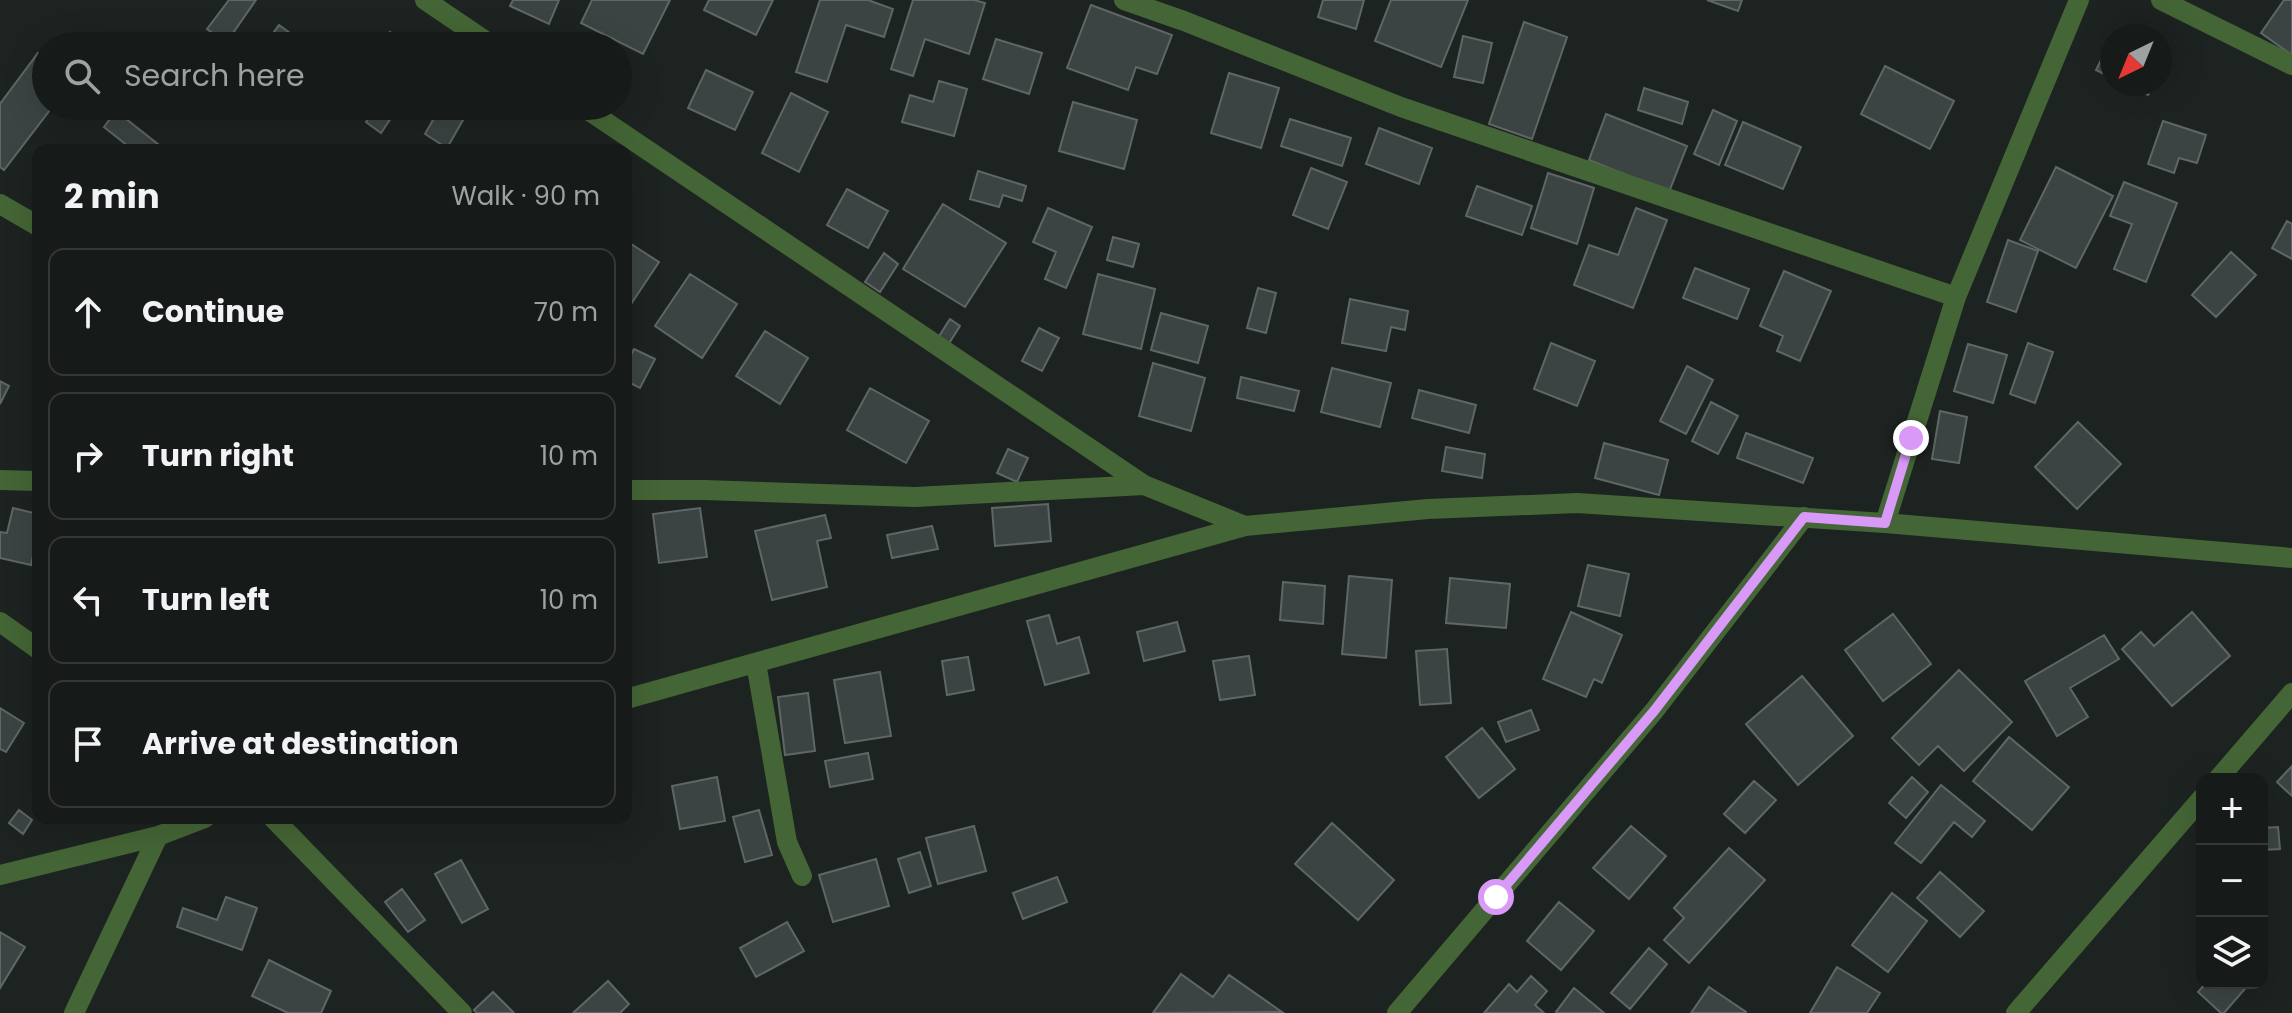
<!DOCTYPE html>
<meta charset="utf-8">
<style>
:root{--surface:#161a18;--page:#232725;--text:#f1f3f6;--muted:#9ea1a2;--line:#353837}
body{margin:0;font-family:Poppins,sans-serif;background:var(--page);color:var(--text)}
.controls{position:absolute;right:24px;bottom:24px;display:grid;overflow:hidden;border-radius:16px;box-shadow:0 8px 32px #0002}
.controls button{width:72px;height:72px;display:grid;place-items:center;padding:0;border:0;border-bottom:2px solid var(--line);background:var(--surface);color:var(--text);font:40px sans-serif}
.compass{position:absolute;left:2100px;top:24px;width:72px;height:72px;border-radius:50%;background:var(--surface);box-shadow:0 8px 32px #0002;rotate:223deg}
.stop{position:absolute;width:24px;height:24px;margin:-18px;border:6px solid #d99af7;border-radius:50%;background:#fff}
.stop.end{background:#d99af7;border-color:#fff;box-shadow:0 2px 8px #0008}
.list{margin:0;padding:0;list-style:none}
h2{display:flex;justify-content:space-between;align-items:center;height:104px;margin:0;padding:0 32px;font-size:34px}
h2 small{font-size:26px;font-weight:400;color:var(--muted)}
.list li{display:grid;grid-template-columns:52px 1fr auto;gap:24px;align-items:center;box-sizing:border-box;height:128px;margin:0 16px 16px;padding:0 16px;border:2px solid var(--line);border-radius:16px}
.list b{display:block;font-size:30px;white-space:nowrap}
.list em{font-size:26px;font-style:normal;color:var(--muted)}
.icon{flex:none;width:44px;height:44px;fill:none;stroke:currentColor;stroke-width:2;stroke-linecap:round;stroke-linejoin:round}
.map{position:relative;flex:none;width:2292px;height:1013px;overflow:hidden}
.search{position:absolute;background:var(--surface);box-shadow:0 8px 32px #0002;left:32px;top:32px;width:600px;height:88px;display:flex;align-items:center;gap:20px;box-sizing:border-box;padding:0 28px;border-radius:44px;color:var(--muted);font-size:30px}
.panel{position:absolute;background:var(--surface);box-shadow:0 8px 32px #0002;left:32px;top:144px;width:600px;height:680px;border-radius:16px}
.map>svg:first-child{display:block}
.building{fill:#3b4343;stroke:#5e6766;stroke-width:2}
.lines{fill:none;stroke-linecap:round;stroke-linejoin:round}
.minor{stroke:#446535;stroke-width:20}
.route{stroke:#d99af7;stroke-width:10}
</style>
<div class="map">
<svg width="2292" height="1013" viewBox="0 0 2292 1013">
<rect width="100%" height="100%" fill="#1d2320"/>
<!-- building -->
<path class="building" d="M 229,0 L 256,0 L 226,43 L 207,29 Z
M 513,0 L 559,0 L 549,24 L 510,6 Z
M 592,0 L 670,0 L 643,54 L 581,23 Z
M 709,0 L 773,0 L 756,35 L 704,10 Z
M 820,0 L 868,0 L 893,9 L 884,37 L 846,25 L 827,82 L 796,72 Z
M 913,0 L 974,0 L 985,3 L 969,54 L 925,39 L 913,76 L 891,69 Z
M 1323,0 L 1364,0 L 1356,29 L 1318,17 Z
M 1391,0 L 1468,0 L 1441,67 L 1375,41 Z
M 1707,0 L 1742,0 L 1738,11 Z
M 2284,0 L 2292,0 L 2292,55 L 2261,33 Z
M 1091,5 L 1172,35 L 1157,74 L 1136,67 L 1128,90 L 1067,68 Z
M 1524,22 L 1567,37 L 1532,139 L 1489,124 Z
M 279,25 L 308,46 L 264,46 Z
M 390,32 L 406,46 L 378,46 Z
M 1463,36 L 1492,43 L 1483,83 L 1454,77 Z
M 996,39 L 1042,53 L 1029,94 L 983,79 Z
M 2109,44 L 2112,46 L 2112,78 L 2096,70 Z
M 38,53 L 46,59 L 46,106 L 53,106 L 4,170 L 0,167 L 0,104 Z
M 1885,66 L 1954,101 L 1930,149 L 1861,114 Z
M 706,70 L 753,92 L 735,130 L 688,108 Z
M 1229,73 L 1279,88 L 1261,148 L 1211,133 Z
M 939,81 L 967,89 L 954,136 L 902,122 L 910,95 L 933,102 Z
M 2125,84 L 2153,84 L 2148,95 Z
M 1644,88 L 1688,102 L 1682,124 L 1638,110 Z
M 791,93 L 828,112 L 799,172 L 762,153 Z
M 1073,102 L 1137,120 L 1124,169 L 1059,151 Z
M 377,106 L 399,106 L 381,133 L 366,122 Z
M 441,106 L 471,106 L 447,148 L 425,134 Z
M 1713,110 L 1737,121 L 1719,165 L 1694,154 Z
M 116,111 L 159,145 L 155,150 L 133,150 L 104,127 Z
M 1606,114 L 1687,146 L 1669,192 L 1589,160 Z
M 1290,119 L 1351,138 L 1342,166 L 1281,146 Z
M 2163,121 L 2206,135 L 2197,163 L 2179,158 L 2174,173 L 2148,164 Z
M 1743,122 L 1801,147 L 1783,189 L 1725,165 Z
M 1379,128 L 1432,148 L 1419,184 L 1366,164 Z
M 2056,167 L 2113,196 L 2076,268 L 2020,240 Z
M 1311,168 L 1347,182 L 1328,229 L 1293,215 Z
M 978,171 L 1026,186 L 1022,201 L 1003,195 L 999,207 L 970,199 Z
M 1548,173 L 1594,188 L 1577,244 L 1531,228 Z
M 2124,182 L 2177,203 L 2146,282 L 2114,269 L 2132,224 L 2110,216 Z
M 1477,186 L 1532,206 L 1522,235 L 1466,216 Z
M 847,189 L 888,211 L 868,248 L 827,225 Z
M 943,204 L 1006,243 L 965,307 L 903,269 Z
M 1048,208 L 1092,227 L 1066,288 L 1045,279 L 1056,252 L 1033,242 Z
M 1636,208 L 1667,220 L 1633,308 L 1574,285 L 1589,245 L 1618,255 Z
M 2287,221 L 2292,224 L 2292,259 L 2272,248 Z
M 1113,237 L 1139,244 L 1133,267 L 1107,260 Z
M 2008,240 L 2038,251 L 2016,312 L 1987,302 Z
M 628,242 L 659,262 L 627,310 L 626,244 Z
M 2231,252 L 2256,275 L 2216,317 L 2192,295 Z
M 884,253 L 898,264 L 880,292 L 865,282 Z
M 1695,268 L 1749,289 L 1737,319 L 1683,298 Z
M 1784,271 L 1831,291 L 1800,361 L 1777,351 L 1783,336 L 1760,326 Z
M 690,274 L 737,304 L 702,358 L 655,326 Z
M 1098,274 L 1155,289 L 1141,349 L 1083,334 Z
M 1258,288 L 1276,293 L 1266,333 L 1247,328 Z
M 1350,299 L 1408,311 L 1405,330 L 1391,327 L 1386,351 L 1342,343 Z
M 1161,313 L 1208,326 L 1198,363 L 1151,350 Z
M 950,319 L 960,326 L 946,348 L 936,341 Z
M 1039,328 L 1059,338 L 1042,371 L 1022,361 Z
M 765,331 L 808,358 L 780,404 L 736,376 Z
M 1551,343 L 1595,361 L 1577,406 L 1534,389 Z
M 2028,343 L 2053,352 L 2035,403 L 2010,394 Z
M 1968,344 L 2007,355 L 1993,403 L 1954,391 Z
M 634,349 L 655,359 L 640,388 L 626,381 L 626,365 Z
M 1153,363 L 1205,378 L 1191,431 L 1139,416 Z
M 1687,366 L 1713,380 L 1686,434 L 1660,421 Z
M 1332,368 L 1391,383 L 1380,427 L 1321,412 Z
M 1241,377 L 1299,391 L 1294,411 L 1237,398 Z
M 0,381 L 9,386 L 0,404 Z
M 870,388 L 929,421 L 906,463 L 847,430 Z
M 1419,390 L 1476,405 L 1469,433 L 1412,418 Z
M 1711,402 L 1738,416 L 1718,454 L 1692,441 Z
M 1940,411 L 1967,417 L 1959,463 L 1932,459 Z
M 2078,422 L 2121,464 L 2077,509 L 2035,467 Z
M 1746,433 L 1813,458 L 1803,483 L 1737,458 Z
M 1604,443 L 1668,460 L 1659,495 L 1595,478 Z
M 1446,447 L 1485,454 L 1482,478 L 1442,471 Z
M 1008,449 L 1028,458 L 1017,482 L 997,473 Z
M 1048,504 L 1051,541 L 995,546 L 992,508 Z
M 13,508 L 38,514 L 38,533 L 31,565 L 0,558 L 0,532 L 7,533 Z
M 700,508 L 707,557 L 659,563 L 653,514 Z
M 825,515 L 831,538 L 817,541 L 827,587 L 772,600 L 755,531 Z
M 932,526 L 938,549 L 892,558 L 887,535 Z
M 1588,565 L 1629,574 L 1620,616 L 1578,606 Z
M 1349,576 L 1392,580 L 1386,658 L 1342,654 Z
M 1450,578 L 1510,584 L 1506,628 L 1446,623 Z
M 1283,582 L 1325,586 L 1323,624 L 1280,620 Z
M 1571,612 L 1622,635 L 1602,683 L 1594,679 L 1586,697 L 1543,679 Z
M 2192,612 L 2230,656 L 2172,706 L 2122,649 L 2141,632 L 2154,646 Z
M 1893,614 L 1931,664 L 1883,701 L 1845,650 Z
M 1049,615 L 1057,644 L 1079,637 L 1089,673 L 1045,685 L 1027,621 Z
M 1177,622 L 1185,651 L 1144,661 L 1137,632 Z
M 2104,635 L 2119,659 L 2070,688 L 2088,717 L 2057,736 L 2025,681 Z
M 1447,649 L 1451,703 L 1420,705 L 1416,651 Z
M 1249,656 L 1255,695 L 1220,700 L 1213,661 Z
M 968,657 L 974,690 L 947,695 L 942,661 Z
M 1959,670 L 2012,722 L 1964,771 L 1938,746 L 1919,765 L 1892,738 Z
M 880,672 L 891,736 L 845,743 L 834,680 Z
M 1802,676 L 1853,736 L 1798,785 L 1746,724 Z
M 808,693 L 815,751 L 785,755 L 778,697 Z
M 0,708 L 24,723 L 6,752 L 0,749 Z
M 1531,710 L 1539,730 L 1506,742 L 1498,722 Z
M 1482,728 L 1515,769 L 1479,798 L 1446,757 Z
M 2009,737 L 2069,787 L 2032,830 L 1973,781 Z
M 868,753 L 873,779 L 830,787 L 825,761 Z
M 2292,766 L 2292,796 L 2277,782 Z
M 717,777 L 725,821 L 680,829 L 672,786 Z
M 1912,777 L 1928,792 L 1906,818 L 1889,803 Z
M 1754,781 L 1776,800 L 1745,833 L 1724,814 Z
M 1941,785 L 1985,821 L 1972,837 L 1954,822 L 1921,863 L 1895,843 Z
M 19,810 L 32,820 L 23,834 L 9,823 Z
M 759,810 L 772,855 L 745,862 L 733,817 Z
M 1332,823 L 1394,880 L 1358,920 L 1295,864 Z
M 974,826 L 986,871 L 938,884 L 926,838 Z
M 1631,826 L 1666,856 L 1629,899 L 1593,868 Z
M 2278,827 L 2280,849 L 2262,850 L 2262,828 Z
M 1729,848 L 1765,880 L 1689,963 L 1664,940 L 1684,918 L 1674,908 Z
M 920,852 L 931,886 L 909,893 L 898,859 Z
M 876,859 L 889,906 L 833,922 L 819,875 Z
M 461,860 L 488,909 L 462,923 L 435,874 Z
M 1940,872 L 1984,911 L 1960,937 L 1917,898 Z
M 1057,877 L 1067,902 L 1023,919 L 1013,893 Z
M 402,889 L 425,920 L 408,932 L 385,902 Z
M 1892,893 L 1927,921 L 1888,972 L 1852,945 Z
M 226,897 L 257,908 L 242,950 L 177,927 L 183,908 L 217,920 Z
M 1559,902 L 1594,931 L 1561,970 L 1527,941 Z
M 787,922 L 804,951 L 756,977 L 740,948 Z
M 0,932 L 25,947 L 0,988 Z
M 1649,948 L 1667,964 L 1630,1009 L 1611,993 Z
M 269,960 L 331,991 L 321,1013 L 288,1013 L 252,996 Z
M 1837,967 L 1880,993 L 1867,1013 L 1810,1013 Z
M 1181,974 L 1213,997 L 1229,975 L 1282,1012 L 1153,1013 Z
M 1531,976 L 1547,991 L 1535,1005 L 1544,1013 L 1484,1013 L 1509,984 L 1517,992 Z
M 608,981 L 629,1004 L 620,1013 L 573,1013 Z
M 2206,983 L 2250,983 L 2224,1013 L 2221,1013 L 2198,992 Z
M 1709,987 L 1746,1012 L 1745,1013 L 1691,1013 Z
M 1574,988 L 1604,1013 L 1558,1013 L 1556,1012 Z
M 493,992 L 514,1013 L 477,1013 L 474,1010 Z"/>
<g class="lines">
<!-- minor -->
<path class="minor" d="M 425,0 L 493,46
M 1124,0 L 1184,21 L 1401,107 L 1956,297
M 2161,0 L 2292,65
M 582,106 L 1144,485 L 1245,526
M 0,204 L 38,226
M 0,480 L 38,481
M 626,490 L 704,490 L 915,497 L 1144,485
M 1885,523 L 1956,297 L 2079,0
M 0,622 L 38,649
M 756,663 L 787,842 L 802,876
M 626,699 L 1245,526 L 1428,509 L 1577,503 L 1885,523 L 2292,558
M 2218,779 L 2292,693
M 273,818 L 462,1013
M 0,875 L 158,836 L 205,818
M 74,1013 L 158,836
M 1397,1013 L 1654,711 L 1804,517
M 2016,1013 L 2202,798"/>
</g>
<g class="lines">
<!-- route -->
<path class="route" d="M 1496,897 L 1654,711 L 1804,517 L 1885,523 L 1911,438"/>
</g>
</svg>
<div class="controls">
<button>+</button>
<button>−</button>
<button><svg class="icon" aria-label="layers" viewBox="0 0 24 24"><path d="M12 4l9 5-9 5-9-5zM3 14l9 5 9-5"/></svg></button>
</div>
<svg class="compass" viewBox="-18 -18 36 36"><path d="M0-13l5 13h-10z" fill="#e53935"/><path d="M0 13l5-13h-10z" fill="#9ea1a2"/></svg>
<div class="stop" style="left:1496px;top:897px"></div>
<div class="stop end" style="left:1911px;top:438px"></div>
<div class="search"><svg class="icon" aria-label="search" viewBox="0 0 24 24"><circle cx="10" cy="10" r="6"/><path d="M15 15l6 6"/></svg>Search here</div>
<section class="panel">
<h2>2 min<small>Walk · 90 m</small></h2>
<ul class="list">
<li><svg class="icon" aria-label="ahead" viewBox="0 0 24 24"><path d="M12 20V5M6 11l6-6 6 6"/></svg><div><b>Continue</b></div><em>70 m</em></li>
<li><svg class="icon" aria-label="right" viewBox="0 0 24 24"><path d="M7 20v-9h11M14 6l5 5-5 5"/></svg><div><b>Turn right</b></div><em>10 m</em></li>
<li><svg class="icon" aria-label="left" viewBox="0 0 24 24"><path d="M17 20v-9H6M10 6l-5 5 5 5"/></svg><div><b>Turn left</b></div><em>10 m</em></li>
<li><svg class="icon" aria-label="arrive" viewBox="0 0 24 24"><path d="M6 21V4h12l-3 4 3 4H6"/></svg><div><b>Arrive at destination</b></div></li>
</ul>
</section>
</div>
